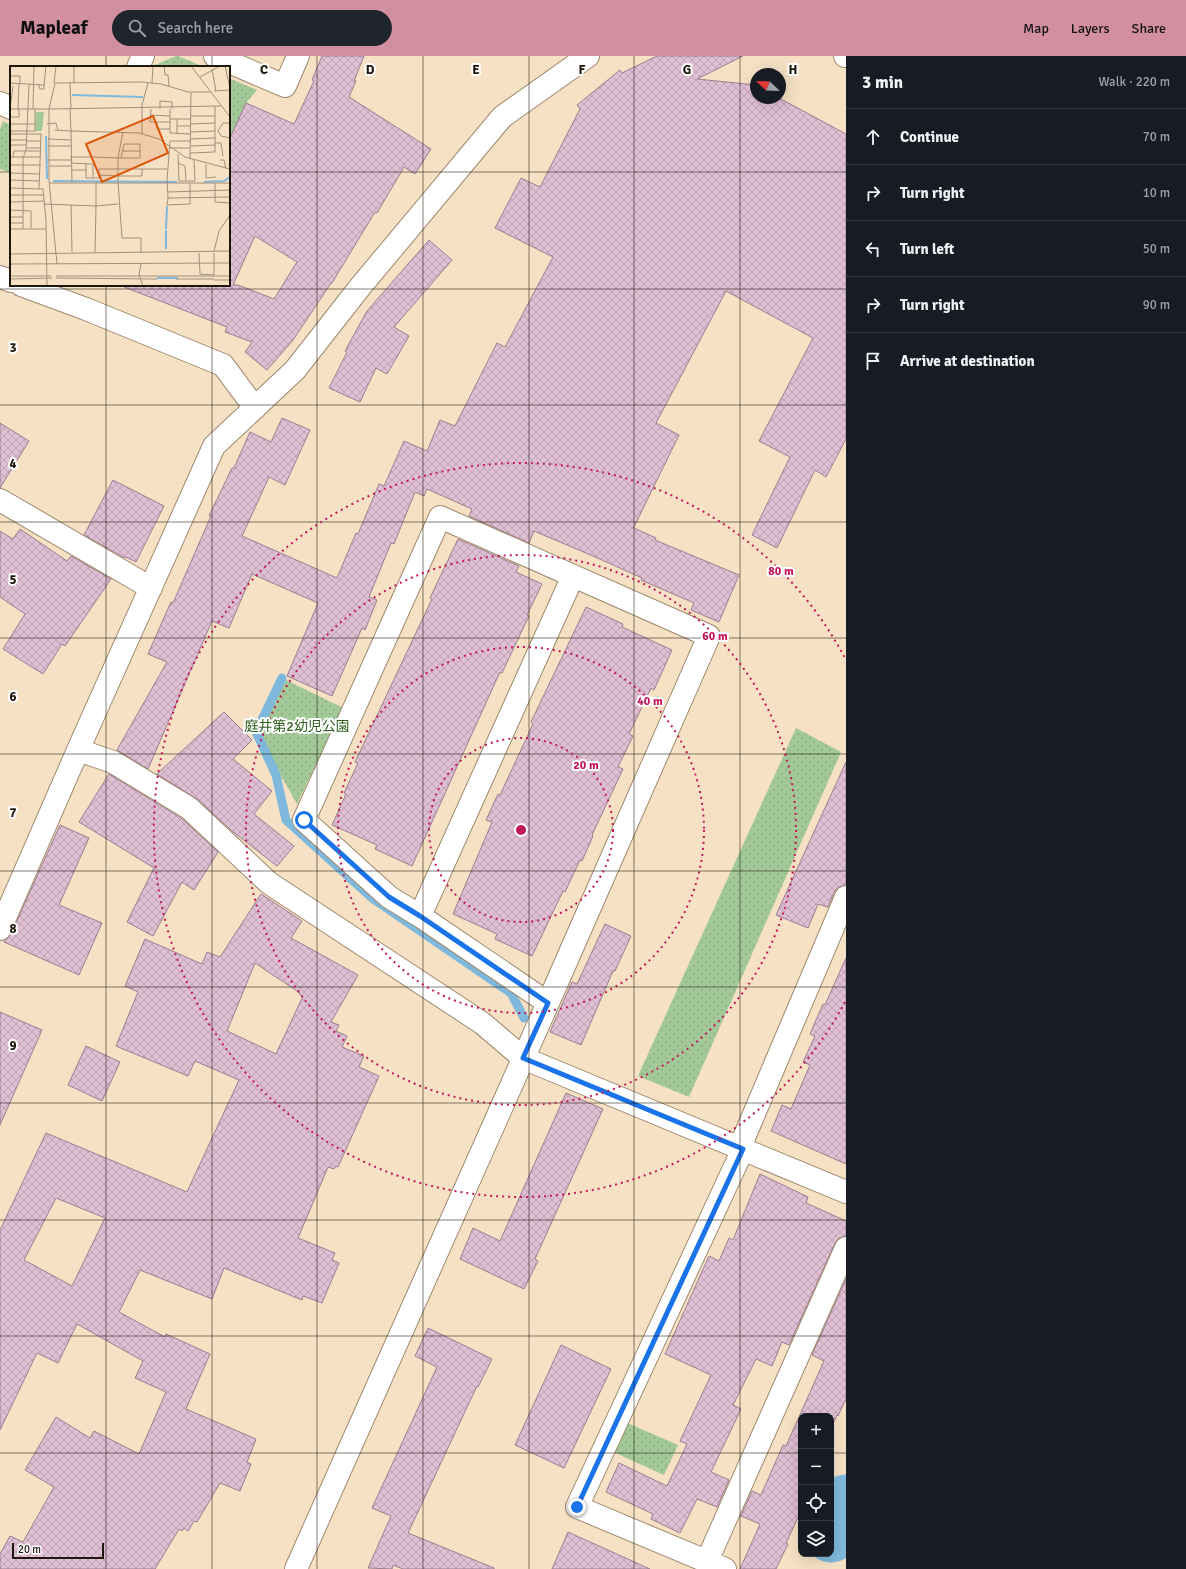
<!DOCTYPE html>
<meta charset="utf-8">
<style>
:root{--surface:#171b24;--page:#20242c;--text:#f1f3f6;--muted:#9ea1a6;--line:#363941;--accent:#d28fa1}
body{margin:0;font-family:Signika,"Noto Sans JP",sans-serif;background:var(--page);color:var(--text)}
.controls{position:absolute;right:12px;bottom:12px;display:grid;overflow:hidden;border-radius:8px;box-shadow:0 4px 16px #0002}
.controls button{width:36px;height:36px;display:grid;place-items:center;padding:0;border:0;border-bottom:1px solid var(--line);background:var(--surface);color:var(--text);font:20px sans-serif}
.compass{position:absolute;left:750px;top:12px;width:36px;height:36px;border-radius:50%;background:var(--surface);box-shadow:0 4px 16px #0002;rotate:293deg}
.scale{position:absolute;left:12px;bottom:10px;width:92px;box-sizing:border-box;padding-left:4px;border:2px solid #1e170c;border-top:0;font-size:11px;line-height:14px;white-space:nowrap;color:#1e170c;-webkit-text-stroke:3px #fff;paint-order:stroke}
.stop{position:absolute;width:12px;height:12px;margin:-9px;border:3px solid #1a73e8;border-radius:50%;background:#fff}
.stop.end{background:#1a73e8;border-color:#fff;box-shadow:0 1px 4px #0008}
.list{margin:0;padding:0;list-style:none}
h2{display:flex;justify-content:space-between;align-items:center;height:52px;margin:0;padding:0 16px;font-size:17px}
h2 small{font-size:13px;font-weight:400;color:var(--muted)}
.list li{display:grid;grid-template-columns:26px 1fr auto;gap:12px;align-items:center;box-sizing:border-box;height:56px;padding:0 16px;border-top:1px solid var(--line)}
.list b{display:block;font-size:15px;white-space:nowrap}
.list em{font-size:13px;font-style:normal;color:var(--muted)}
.icon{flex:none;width:22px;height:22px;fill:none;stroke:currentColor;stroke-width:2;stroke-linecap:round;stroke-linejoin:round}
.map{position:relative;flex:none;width:846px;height:1513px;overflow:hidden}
header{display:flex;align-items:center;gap:24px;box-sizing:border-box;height:56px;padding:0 20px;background:var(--accent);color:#111}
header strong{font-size:19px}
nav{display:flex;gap:22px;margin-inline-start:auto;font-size:14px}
.search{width:280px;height:36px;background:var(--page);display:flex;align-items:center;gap:10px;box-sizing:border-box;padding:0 14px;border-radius:22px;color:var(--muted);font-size:15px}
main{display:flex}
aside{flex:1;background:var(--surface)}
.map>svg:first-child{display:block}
.grass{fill:url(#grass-dots)}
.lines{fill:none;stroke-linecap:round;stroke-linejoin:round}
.stream{stroke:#7eb9dd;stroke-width:9}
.river{stroke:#7eb9dd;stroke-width:55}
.building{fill:url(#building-cross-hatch);stroke:#9b7d90;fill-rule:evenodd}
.minor-casing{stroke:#9d896e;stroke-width:24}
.minor{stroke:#fff;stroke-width:22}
.route{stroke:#1a73e8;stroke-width:5}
.grid{fill:none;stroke:#1e170c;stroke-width:1;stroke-opacity:0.55}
.ring{fill:none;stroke:#c2185b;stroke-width:2;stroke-dasharray:2 4}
.labels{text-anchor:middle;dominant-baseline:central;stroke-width:4;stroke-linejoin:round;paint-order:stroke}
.park-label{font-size:14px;fill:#2e5f1e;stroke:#fff}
.inset-river{fill:none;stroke:#7eb9dd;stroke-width:2}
.inset-road{fill:none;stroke:#a0907a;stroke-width:1}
.view{fill:#de560c;fill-opacity:0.15;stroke:#de560c;stroke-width:2}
.inset-edge{fill:none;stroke:#1e170c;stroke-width:2}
.grid-label{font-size:13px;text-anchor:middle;font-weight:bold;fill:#1e170c;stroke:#fff;stroke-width:4;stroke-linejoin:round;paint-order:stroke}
.centre{fill:#c2185b;stroke:#fff;stroke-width:2}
.ring-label{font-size:12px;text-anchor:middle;font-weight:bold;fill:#c2185b;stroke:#fff;stroke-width:4;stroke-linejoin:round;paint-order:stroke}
</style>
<header>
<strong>Mapleaf</strong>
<div class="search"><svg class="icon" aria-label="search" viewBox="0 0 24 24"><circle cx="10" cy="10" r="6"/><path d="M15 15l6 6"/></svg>Search here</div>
<nav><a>Map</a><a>Layers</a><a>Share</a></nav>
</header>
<main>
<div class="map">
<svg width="846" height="1513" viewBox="0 0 846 1513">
<defs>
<pattern id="grass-dots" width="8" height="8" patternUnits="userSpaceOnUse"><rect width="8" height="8" fill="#a3c998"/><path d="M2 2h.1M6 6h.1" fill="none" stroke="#8cac82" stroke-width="1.8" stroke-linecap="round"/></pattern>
<pattern id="building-cross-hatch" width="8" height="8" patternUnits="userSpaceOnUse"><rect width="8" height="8" fill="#dfbfd3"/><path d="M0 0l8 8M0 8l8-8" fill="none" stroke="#bfa3b4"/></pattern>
</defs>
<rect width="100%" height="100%" fill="#f6e1c4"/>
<!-- grass -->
<path class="grass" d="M 176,0 L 178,0 L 204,11 L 155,11 L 155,9 Z
M 229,22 L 257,34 L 246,47 L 229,84 Z
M 3,65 L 11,69 L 11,117 L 0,113 L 0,73 Z
M 282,622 L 343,652 L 297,748 L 256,676 Z
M 796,672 L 841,696 L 689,1041 L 638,1020 Z
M 625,1366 L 678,1389 L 664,1419 L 611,1395 Z"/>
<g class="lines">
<!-- stream -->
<path class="stream" d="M 282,622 L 256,676 L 276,719 L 286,764 L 372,842 L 511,937 L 524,962"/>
<!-- river -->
<path class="river" d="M 831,1479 L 846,1446"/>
</g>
<!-- building -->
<path class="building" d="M 322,0 L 364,0 L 354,25 L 356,25 L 349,41 L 431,93 L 415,118 L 404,111 L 377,157 L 375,156 L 332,227 L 331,227 L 293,284 L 267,314 L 245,296 L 252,286 L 225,276 L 227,271 L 124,231 L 125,229 L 229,229 L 229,84 L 246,47 L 294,68 L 314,25 L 312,24 ZM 255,180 L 297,206 L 274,243 L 238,229 L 233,229 Z
M 657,0 L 743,0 L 697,23 L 756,29 L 756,42 L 779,42 L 846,78 L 846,383 L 826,421 L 815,414 L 777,492 L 752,479 L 790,401 L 759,385 L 813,282 L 726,235 L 656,367 L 679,379 L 634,471 L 634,472 L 656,482 L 655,484 L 739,519 L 719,566 L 691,554 L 694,547 L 641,524 L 642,522 L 593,500 L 534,475 L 529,487 L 469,460 L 472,453 L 427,433 L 424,440 L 415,436 L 394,488 L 391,487 L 369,541 L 377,544 L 365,574 L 362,572 L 332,640 L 287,620 L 318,547 L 252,518 L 229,572 L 212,565 L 148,713 L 117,694 L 167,606 L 148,598 L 171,546 L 173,547 L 211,460 L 209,460 L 232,412 L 234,412 L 250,376 L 271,386 L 282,362 L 310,374 L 285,429 L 269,421 L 242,480 L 337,522 L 356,477 L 358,478 L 379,428 L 384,430 L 404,385 L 427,395 L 440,364 L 455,370 L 497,287 L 505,291 L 553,201 L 495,172 L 521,122 L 540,131 L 580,53 L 577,49 L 620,14 L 622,17 Z
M 429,184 L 452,204 L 394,271 L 409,280 L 387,318 L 376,312 L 360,346 L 329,332 L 347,296 L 345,295 L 367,255 Z
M 0,367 L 29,385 L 0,432 Z
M 113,424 L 164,450 L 136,506 L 126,501 L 125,502 L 84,479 Z
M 20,473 L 67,505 L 71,500 L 111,523 L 65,590 L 62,588 L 43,618 L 3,593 L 25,558 L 0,541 L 0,475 L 13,483 Z
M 458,483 L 519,510 L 516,516 L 542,528 L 527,559 L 529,560 L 517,585 L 502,617 L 500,616 L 412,810 L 375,793 L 377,789 L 332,769 L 346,738 L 344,737 L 358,707 L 355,706 L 432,543 L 430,542 Z
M 586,551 L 623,568 L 622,571 L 672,594 L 654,634 L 651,632 L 629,678 L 633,680 L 618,711 L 623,713 L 592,779 L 593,780 L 582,805 L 580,804 L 565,836 L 563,835 L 532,900 L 495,883 L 497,878 L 453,858 L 492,766 L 486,764 L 498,738 L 500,739 L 533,668 L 531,666 Z
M 224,656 L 252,684 L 233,703 L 272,735 L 254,758 L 294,790 L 277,810 L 232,775 L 197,743 L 157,718 Z
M 846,706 L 846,829 L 838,831 L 834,836 L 828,851 L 818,848 L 808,872 L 776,859 Z
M 109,718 L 181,762 L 218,796 L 194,834 L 182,826 L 153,880 L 127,866 L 154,812 L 79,766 Z
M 60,769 L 89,782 L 59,849 L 102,867 L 79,919 L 4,886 L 11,878 Z
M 261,838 L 302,865 L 291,882 L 358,919 L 331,966 L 339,969 L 336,975 L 347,980 L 342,991 L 364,1000 L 359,1011 L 379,1020 L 338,1111 L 336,1110 L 334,1113 L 328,1111 L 298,1182 L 335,1197 L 332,1204 L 339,1207 L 322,1247 L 303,1240 L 302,1244 L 224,1212 L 212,1243 L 140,1214 L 119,1256 L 165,1281 L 166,1278 L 210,1298 L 186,1353 L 256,1383 L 247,1406 L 251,1408 L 240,1435 L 220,1427 L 197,1466 L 194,1465 L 188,1475 L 184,1472 L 182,1475 L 179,1473 L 155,1513 L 0,1513 L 0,1498 L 10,1480 L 23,1486 L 54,1431 L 25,1414 L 56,1361 L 90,1382 L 94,1375 L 139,1398 L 166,1336 L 135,1322 L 143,1305 L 77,1268 L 58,1307 L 37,1297 L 0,1374 L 0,1174 L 46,1077 L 187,1136 L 239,1024 L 195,1005 L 188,1020 L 116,990 L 138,936 L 125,930 L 145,883 L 202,908 L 207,896 L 220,901 ZM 255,907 L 300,937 L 299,938 L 303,940 L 276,998 L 227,975 ZM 56,1142 L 105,1162 L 72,1230 L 24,1204 Z
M 605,868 L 631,880 L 615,915 L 613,915 L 581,989 L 550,976 L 572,926 L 577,928 Z
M 846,902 L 846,1108 L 771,1075 L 782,1049 L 791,1053 L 810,1009 L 803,1006 L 815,980 L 810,978 L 823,948 L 825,949 Z
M 0,956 L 42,974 L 0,1069 Z
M 86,990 L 120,1006 L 102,1045 L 68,1029 Z
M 566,1037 L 603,1053 L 535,1203 L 538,1205 L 524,1233 L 460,1203 L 473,1172 L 500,1185 Z
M 760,1118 L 808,1141 L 806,1147 L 846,1165 L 846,1180 L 839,1182 L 835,1187 L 789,1289 L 782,1286 L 772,1310 L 756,1303 L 733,1349 L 741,1353 L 711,1416 L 729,1424 L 717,1451 L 697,1443 L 680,1477 L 651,1463 L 653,1458 L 606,1436 L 619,1407 L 667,1430 L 687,1388 L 680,1385 L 711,1319 L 665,1298 L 709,1200 L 719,1205 L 729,1182 L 733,1184 Z
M 846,1223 L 846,1343 L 838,1360 L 837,1359 L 831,1372 L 831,1360 L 801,1360 L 801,1455 L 786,1487 L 788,1488 L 776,1513 L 740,1513 L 760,1468 L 741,1460 L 752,1435 L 761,1439 L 783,1389 L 786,1390 L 824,1305 L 812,1299 Z
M 428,1272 L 492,1303 L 478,1331 L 477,1330 L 408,1477 L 494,1512 L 494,1513 L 403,1513 L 393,1509 L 392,1513 L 368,1512 L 391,1460 L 372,1452 L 437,1311 L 415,1300 Z
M 561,1289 L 611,1313 L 564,1412 L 515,1389 Z
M 568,1476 L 650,1513 L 552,1513 Z"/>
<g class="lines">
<defs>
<path id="minor" d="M 215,0 L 285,30 L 298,0
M 845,0 L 846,0
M 138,11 L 143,0
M 0,47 L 11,52
M 0,221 L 11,225
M 21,229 L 86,253 L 223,309 L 255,352
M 0,444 L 151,532
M 78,694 L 113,706 L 189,752 L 269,827 L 482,967 L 523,1002 L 846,1136
M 420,860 L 573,520
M 0,873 L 78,694 L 214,390 L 295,314 L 360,231 L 502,61 L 588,0
M 740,1091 L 846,841
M 707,1505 L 846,1192
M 296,1513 L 548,947 L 709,580 L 440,461 L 304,764 L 389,841 L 420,860 L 548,947
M 725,1513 L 577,1451 L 743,1093"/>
</defs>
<!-- minor casing -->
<use href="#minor" class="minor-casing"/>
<!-- minor -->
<use href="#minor" class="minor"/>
</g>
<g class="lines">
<!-- route -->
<path class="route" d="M 304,764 L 389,841 L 420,860 L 548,947 L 523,1002 L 743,1093 L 577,1451"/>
</g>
<!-- grid -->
<path class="grid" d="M 106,0 L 106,11M 212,0 L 212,11M 317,0 L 317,1513M 423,0 L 423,1513M 529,0 L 529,1513M 634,0 L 634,1513M 740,0 L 740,1513M 0,116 L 11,116M 229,116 L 846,116M 106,229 L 106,1513M 212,229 L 212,1513M 0,233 L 846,233M 0,349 L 846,349M 0,466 L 846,466M 0,582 L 846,582M 0,698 L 846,698M 0,815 L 846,815M 0,931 L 846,931M 0,1047 L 846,1047M 0,1164 L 846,1164M 0,1280 L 846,1280M 0,1397 L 801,1397M 831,1397 L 846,1397"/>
<!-- distance rings -->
<g class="ring">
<circle cx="521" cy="774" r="92"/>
<circle cx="521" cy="774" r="183"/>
<circle cx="521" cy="774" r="275"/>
<path d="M845 946A367 367 0 1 1 845 602"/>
</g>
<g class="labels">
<!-- park labels -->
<g class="park-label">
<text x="297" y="670">庭井第2幼児公園</text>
</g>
</g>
<!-- overview -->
<g transform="translate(10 10)">
<rect width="220" height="220" fill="#f6e1c4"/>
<path d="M 26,46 L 34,46 L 32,65 L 25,65 Z" fill="#a3c998"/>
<path class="inset-river" d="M 62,29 L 133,31M 36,70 L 37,113M 43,115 L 167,116M 194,116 L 214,115 L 220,111M 156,163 L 157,140M 156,164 L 156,183M 147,212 L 168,212"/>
<path class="inset-road" d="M 154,0 L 155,9 L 158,9 L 159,20M 181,0 L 220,51M 215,0 L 220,22M 202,3 L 206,25M 0,10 L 10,10 L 10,17M 190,11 L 210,0M 0,17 L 34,19 L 36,0M 44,17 L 46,0M 60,17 L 61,42M 64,17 L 64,0M 142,17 L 143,0M 28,18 L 30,23 L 34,23 L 34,19M 204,25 L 220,24M 0,43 L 3,20M 0,43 L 39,43 L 45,17 L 131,16 L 151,18 L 178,26 L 200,26M 8,43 L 9,17M 23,43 L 24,0M 141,43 L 140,56 L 160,56M 150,43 L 150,35 L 162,36 L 162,43M 160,43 L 160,67 L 181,68M 140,49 L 160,50M 181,50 L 205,50M 0,51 L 9,51 L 9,43M 160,53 L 181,53M 147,56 L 147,63 L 160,63M 220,57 L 213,57 L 208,65 L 211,70 L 220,72M 0,58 L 25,58M 37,58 L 46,57 L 48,64M 181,58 L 205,57M 167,60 L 181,60M 45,64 L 61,65 L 60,42M 0,65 L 25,65 L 25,43M 181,66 L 205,65M 0,68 L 31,68 L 29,123 L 33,123 L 36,155 L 37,220M 132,68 L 132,39 L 138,17M 167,68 L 167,53M 38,73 L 61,74M 181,73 L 205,72M 0,74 L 16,74M 16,75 L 31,75M 181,75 L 160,75 L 157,114 L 158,132 L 220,131M 205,77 L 211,77 L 213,90M 0,79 L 16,79M 38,80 L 61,80M 181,80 L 205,79M 16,82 L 30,82M 160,82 L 180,82M 112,85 L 130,85M 180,87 L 205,86 L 205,41M 168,88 L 169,115 L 185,115 L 184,94M 0,91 L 31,91M 3,91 L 4,85 L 30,85M 60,91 L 83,91 L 111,92 L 130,92 L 130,78 L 114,78 L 111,92M 180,93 L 181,27M 38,94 L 61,94M 210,94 L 214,94 L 216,103M 61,97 L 83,98 L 83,112M 168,97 L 175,100 L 176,115M 76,98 L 76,112 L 89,112 L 89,103 L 108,103M 196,98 L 196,112 L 206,111M 0,99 L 31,99M 39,100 L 61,100M 108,103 L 157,103M 61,104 L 76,104M 0,107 L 29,108M 89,109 L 108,110M 108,110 L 132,110 L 132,103M 0,114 L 29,115M 62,116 L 61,65 L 129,67 L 149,73 L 175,91 L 220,103M 108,116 L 112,172 L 131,172 L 131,187M 108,116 L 108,92 L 113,66M 39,117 L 220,117M 205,117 L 205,136 L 220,137M 0,122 L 29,123M 158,126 L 220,124M 0,129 L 33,129M 158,132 L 157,139 L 180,138 L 180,118M 0,136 L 34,135M 34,138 L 86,140 L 86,116M 61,139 L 62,186M 0,144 L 21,145 L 21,162M 0,151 L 13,151M 0,157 L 13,157M 0,163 L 36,163M 13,163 L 13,92 L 16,84 L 19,19M 204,185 L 209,165 L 220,149M 85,186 L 86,140 L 108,138M 189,187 L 190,208 L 204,209 L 204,187M 0,188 L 220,185M 0,198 L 220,197M 47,198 L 39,115 L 39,43 L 211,40M 131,198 L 129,209 L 133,220M 0,210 L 41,210M 46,210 L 220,210M 46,212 L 147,213M 0,213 L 42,212M 166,213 L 204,213M 204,214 L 220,214"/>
<path class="view" d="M 143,50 L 158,87 L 92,116 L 76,78 Z"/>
<rect width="220" height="220" class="inset-edge"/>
</g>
<g class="grid-label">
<text x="264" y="18">C</text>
<text x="370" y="18">D</text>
<text x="476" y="18">E</text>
<text x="582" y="18">F</text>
<text x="687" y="18">G</text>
<text x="793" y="18">H</text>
<text x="13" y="296">3</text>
<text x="13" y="412">4</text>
<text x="13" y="528">5</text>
<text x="13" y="645">6</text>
<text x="13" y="761">7</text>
<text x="13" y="877">8</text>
<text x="13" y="994">9</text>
</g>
<circle cx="521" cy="774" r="6" class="centre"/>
<g class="ring-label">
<text x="781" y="519">80 m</text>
<text x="715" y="584">60 m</text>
<text x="650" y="649">40 m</text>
<text x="586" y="713">20 m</text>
</g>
</svg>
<div class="controls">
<button>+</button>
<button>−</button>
<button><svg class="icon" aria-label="locate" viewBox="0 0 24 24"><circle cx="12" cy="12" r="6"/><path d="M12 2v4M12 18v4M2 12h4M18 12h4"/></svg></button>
<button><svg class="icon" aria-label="layers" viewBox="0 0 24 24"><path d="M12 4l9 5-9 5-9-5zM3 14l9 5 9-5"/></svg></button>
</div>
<svg class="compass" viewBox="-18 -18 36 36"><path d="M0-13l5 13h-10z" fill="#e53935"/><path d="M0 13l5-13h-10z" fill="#9ea1a6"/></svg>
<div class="scale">20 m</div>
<div class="stop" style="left:304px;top:764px"></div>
<div class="stop end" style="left:577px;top:1451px"></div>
</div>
<aside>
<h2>3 min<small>Walk · 220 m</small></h2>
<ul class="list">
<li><svg class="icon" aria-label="ahead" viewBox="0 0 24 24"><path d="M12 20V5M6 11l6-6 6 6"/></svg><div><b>Continue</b></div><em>70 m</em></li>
<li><svg class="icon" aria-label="right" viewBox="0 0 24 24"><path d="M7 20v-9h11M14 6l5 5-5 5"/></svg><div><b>Turn right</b></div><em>10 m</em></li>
<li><svg class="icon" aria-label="left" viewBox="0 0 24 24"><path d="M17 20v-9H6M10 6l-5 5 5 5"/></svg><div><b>Turn left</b></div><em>50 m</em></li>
<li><svg class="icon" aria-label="right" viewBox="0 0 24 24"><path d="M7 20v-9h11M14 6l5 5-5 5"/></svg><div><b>Turn right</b></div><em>90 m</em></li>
<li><svg class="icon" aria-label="arrive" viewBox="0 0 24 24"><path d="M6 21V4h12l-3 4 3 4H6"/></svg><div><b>Arrive at destination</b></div></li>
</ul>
</aside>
</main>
